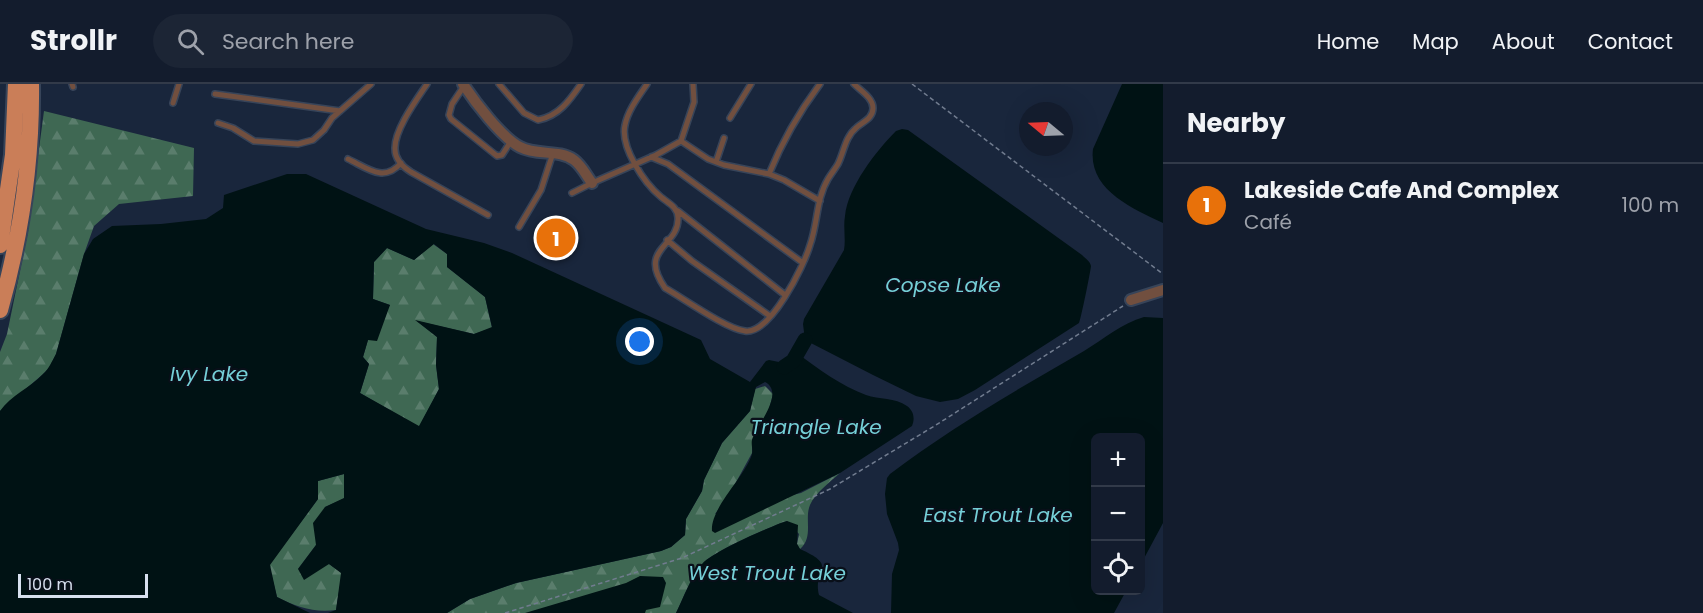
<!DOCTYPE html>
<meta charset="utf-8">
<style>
:root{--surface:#131c2d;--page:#1c2535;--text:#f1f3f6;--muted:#9da1aa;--line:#323a49;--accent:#d93025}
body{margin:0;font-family:Poppins,sans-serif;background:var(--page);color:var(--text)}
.controls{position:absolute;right:18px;bottom:18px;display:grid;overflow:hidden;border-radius:9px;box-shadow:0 6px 24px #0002}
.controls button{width:54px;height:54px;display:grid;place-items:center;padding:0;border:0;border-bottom:2px solid var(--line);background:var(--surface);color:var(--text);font:30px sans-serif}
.compass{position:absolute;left:1019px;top:18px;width:54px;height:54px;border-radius:50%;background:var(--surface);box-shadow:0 6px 24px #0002;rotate:289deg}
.scale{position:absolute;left:18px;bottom:15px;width:130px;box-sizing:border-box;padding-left:6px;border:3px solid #d7e0ef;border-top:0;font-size:16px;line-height:21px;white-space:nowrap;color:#d7e0ef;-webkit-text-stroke:4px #090f19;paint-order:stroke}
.you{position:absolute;left:640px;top:258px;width:21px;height:21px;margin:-15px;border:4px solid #fff;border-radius:50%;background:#1a73e8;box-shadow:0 0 0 9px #1a73e833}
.badge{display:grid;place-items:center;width:39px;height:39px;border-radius:50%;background:var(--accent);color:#fff;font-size:20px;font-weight:700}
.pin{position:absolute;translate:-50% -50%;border:3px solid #fff;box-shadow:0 2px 6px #0006}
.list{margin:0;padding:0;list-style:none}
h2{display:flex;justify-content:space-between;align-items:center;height:78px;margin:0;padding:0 24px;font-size:26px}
h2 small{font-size:20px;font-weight:400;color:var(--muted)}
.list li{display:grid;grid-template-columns:39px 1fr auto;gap:18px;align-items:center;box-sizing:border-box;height:84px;padding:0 24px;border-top:2px solid var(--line)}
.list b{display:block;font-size:22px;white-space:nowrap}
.list p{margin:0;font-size:20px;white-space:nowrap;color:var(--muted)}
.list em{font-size:20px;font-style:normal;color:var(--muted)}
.icon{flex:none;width:33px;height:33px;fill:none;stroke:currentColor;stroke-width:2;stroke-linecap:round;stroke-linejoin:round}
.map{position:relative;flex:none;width:1163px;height:529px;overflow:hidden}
header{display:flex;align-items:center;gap:36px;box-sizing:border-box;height:84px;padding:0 30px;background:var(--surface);border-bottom:2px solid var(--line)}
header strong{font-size:28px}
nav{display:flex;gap:33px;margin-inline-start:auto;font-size:21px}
.search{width:420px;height:54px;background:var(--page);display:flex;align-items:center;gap:15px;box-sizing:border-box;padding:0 21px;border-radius:33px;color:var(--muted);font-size:22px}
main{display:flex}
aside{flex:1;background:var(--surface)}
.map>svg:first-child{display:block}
.forest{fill:url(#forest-firs)}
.water{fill:#001214;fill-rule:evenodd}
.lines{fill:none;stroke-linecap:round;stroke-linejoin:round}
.river{stroke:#001214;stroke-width:15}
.service-casing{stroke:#374459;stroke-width:8}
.minor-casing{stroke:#374459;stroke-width:14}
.trunk-casing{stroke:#374459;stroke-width:20}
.path{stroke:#717c8f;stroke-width:1.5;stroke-dasharray:4.5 3;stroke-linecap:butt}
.service{stroke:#714f3f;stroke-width:5}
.minor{stroke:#714f3f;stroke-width:10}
.trunk{stroke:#ca7e58;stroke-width:16}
.labels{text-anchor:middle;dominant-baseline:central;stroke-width:4.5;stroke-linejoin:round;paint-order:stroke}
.water-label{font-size:20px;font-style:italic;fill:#75cfd7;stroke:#090f19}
</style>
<header>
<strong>Strollr</strong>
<div class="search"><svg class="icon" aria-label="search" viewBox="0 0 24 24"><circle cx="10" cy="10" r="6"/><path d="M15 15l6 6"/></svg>Search here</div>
<nav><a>Home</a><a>Map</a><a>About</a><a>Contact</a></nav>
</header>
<main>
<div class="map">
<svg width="1163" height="529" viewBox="0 0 1163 529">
<defs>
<pattern id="forest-firs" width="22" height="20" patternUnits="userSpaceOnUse" patternTransform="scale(1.5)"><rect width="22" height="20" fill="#3f6853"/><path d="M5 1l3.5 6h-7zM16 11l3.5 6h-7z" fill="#5a7d6c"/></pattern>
</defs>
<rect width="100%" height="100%" fill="#19263c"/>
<!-- forest -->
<path class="forest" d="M 44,27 L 194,64 L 193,112 L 119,120 L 94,142 L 84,170 L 56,270 L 49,284 L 42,291 L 0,327 L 0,268 L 7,250 L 28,148 Z
M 433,160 L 447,170 L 447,183 L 485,213 L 492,244 L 474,250 L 417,237 L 437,253 L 436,281 L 439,305 L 419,343 L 360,309 L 369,280 L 363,273 L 368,256 L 390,221 L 373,215 L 374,178 L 387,164 L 414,176 Z
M 765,302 L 773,310 L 769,325 L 752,356 L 752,369 L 729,411 L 715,430 L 801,409 L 840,389 C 830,398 815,409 810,421 C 804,435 814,453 800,465 L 797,460 L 799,450 L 787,437 C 771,442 713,468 703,479 C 691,492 684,513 676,529 L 447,529 L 470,515 L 516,499 L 661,467 L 671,463 L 685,451 L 686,435 L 702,407 L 704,396 L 722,359 L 750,327 L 755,305 Z
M 344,390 L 345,414 L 325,423 L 316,461 L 298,485 L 329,480 L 342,489 L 336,526 C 314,529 297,523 277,513 L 269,481 L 318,415 L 318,397 Z"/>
<!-- water -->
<path class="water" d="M 1122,0 L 1163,0 L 1163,139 C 1131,124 1088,105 1093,65 Z
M 902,45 L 908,46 L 1082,171 C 1086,175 1090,177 1091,182 C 1091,185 1081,235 1079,239 L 975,306 L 958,315 L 940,318 L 916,312 L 873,291 L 805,256 L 803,240 L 804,235 L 844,166 C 846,154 843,144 845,132 C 848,103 876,67 896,47 Z
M 287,90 L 306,90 L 426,145 L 484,159 L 512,169 L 701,256 L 710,275 L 750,298 L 766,277 L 769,276 L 784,279 L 793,270 L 797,269 C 818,285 842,302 866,311 C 879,316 895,313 907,322 C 914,327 915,335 912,342 L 840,389 L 715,449 L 712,447 C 710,424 745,393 752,370 C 753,365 751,360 752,356 C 756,342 786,309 765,298 L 756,303 L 750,327 L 722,359 L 704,396 L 702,407 L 686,435 L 685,451 L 671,463 L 661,467 L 516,499 L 470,515 L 447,529 L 328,529 L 336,526 L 341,489 L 329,480 L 304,496 L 298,485 L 316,461 L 313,439 L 325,423 L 344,414 L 344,390 L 318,397 L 318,415 L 270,481 L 277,513 L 310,529 L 0,529 L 0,327 C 11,311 30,304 43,290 C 49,285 52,277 56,270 L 84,170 L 93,155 L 112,142 L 161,140 L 206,135 L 223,124 L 224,111 ZM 434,160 L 447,170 L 447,183 L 485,213 L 492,243 L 474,250 L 415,236 L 437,253 L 436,281 L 439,305 L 419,342 L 360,309 L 369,280 L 363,273 L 368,256 L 377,257 L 390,221 L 373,215 L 374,178 L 387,164 L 414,176 Z
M 1144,233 L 1163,234 L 1163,439 L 1141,480 L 1140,354 L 1096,354 L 1096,506 L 1126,507 L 1114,529 L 891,529 L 892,490 L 899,466 L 898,459 L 887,430 L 885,410 L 887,394 L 890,390 C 952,343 1018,305 1084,267 C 1104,255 1122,239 1144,233 Z
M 787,437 L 798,441 L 797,460 L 800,465 C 840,483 812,484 819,511 L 853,529 L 676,529 C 684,513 691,492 703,479 C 713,468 771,442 787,437 Z
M 640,492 L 663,493 L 666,499 L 660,523 L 646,526 L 645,529 L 525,529 L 626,499 Z"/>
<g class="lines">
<!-- river -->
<path class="river" d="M 784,283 L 793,277 L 805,256"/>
<defs>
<path id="service" d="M 72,0 L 73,3
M 427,0 C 417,15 394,46 395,65 C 395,75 403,83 411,88 L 488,131
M 499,0 L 524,29 L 538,36 C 559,32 570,16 581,0
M 647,0 C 639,12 628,26 625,41 C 620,63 644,99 661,113 C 668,119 678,123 678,134 C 679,163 637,164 665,204 C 683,214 726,245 745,247 C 770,251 804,182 810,161 C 818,139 816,115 828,95 C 831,90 835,85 838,80 C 844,68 845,53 856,44 C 862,38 873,35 873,24 C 873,14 861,7 854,0
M 464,2 L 452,20 L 449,31 L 451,35 L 497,72 L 502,71 L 511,57
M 215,10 L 340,27
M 173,19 L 179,0
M 730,34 L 751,0
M 218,39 L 233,44 L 254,57 L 298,60 L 313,56 L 324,46 L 332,34 L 371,0
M 681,57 L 708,75 L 724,81 L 769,90 L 784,96 L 820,117
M 651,73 L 668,80 L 803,179
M 348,75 C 367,84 384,99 401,79
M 716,78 L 724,54
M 769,90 C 782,58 799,28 820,0
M 572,109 L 592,99 L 656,71 L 681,57 L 694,18 L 693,0
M 678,127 L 785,211
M 519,143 L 541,106 L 553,69
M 667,156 L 692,177 L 770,232"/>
<path id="minor" d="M 463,0 C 475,18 501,53 520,63 C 537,72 559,65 574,76 C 582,82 586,91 592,99
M 1131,216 L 1163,206"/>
<path id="trunk" d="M 0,161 L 13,71 L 16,0
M 0,226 C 21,152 32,76 31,0"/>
</defs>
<!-- service casing -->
<use href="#service" class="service-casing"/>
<!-- minor casing -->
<use href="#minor" class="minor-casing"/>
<!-- trunk casing -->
<use href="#trunk" class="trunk-casing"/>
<!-- path -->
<path class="path" d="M 912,0 L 1163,190
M 505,529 L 682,474 L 830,405 L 936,341 L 1123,222"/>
<!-- service -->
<use href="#service" class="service"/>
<!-- minor -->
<use href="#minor" class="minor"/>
<!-- trunk -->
<use href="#trunk" class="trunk"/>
</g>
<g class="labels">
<!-- water labels -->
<g class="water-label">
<text x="943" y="201">Copse Lake</text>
<text x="209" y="290">Ivy Lake</text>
<text x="816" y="343">Triangle Lake</text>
<text x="998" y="431">East Trout Lake</text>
<text x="767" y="489">West Trout Lake</text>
</g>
</g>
</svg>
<div class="controls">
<button>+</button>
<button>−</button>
<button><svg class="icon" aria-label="locate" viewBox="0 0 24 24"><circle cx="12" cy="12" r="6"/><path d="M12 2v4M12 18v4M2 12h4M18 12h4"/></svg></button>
</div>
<svg class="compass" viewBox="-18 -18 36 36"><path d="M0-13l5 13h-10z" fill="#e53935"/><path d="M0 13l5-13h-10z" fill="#9da1aa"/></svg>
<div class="scale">100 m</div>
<div class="you"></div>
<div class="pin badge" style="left:556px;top:154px;background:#e8710a">1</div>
</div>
<aside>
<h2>Nearby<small></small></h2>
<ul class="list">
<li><span class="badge" style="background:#e8710a">1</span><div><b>Lakeside Cafe And Complex</b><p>Café</p></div><em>100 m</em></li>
</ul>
</aside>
</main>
